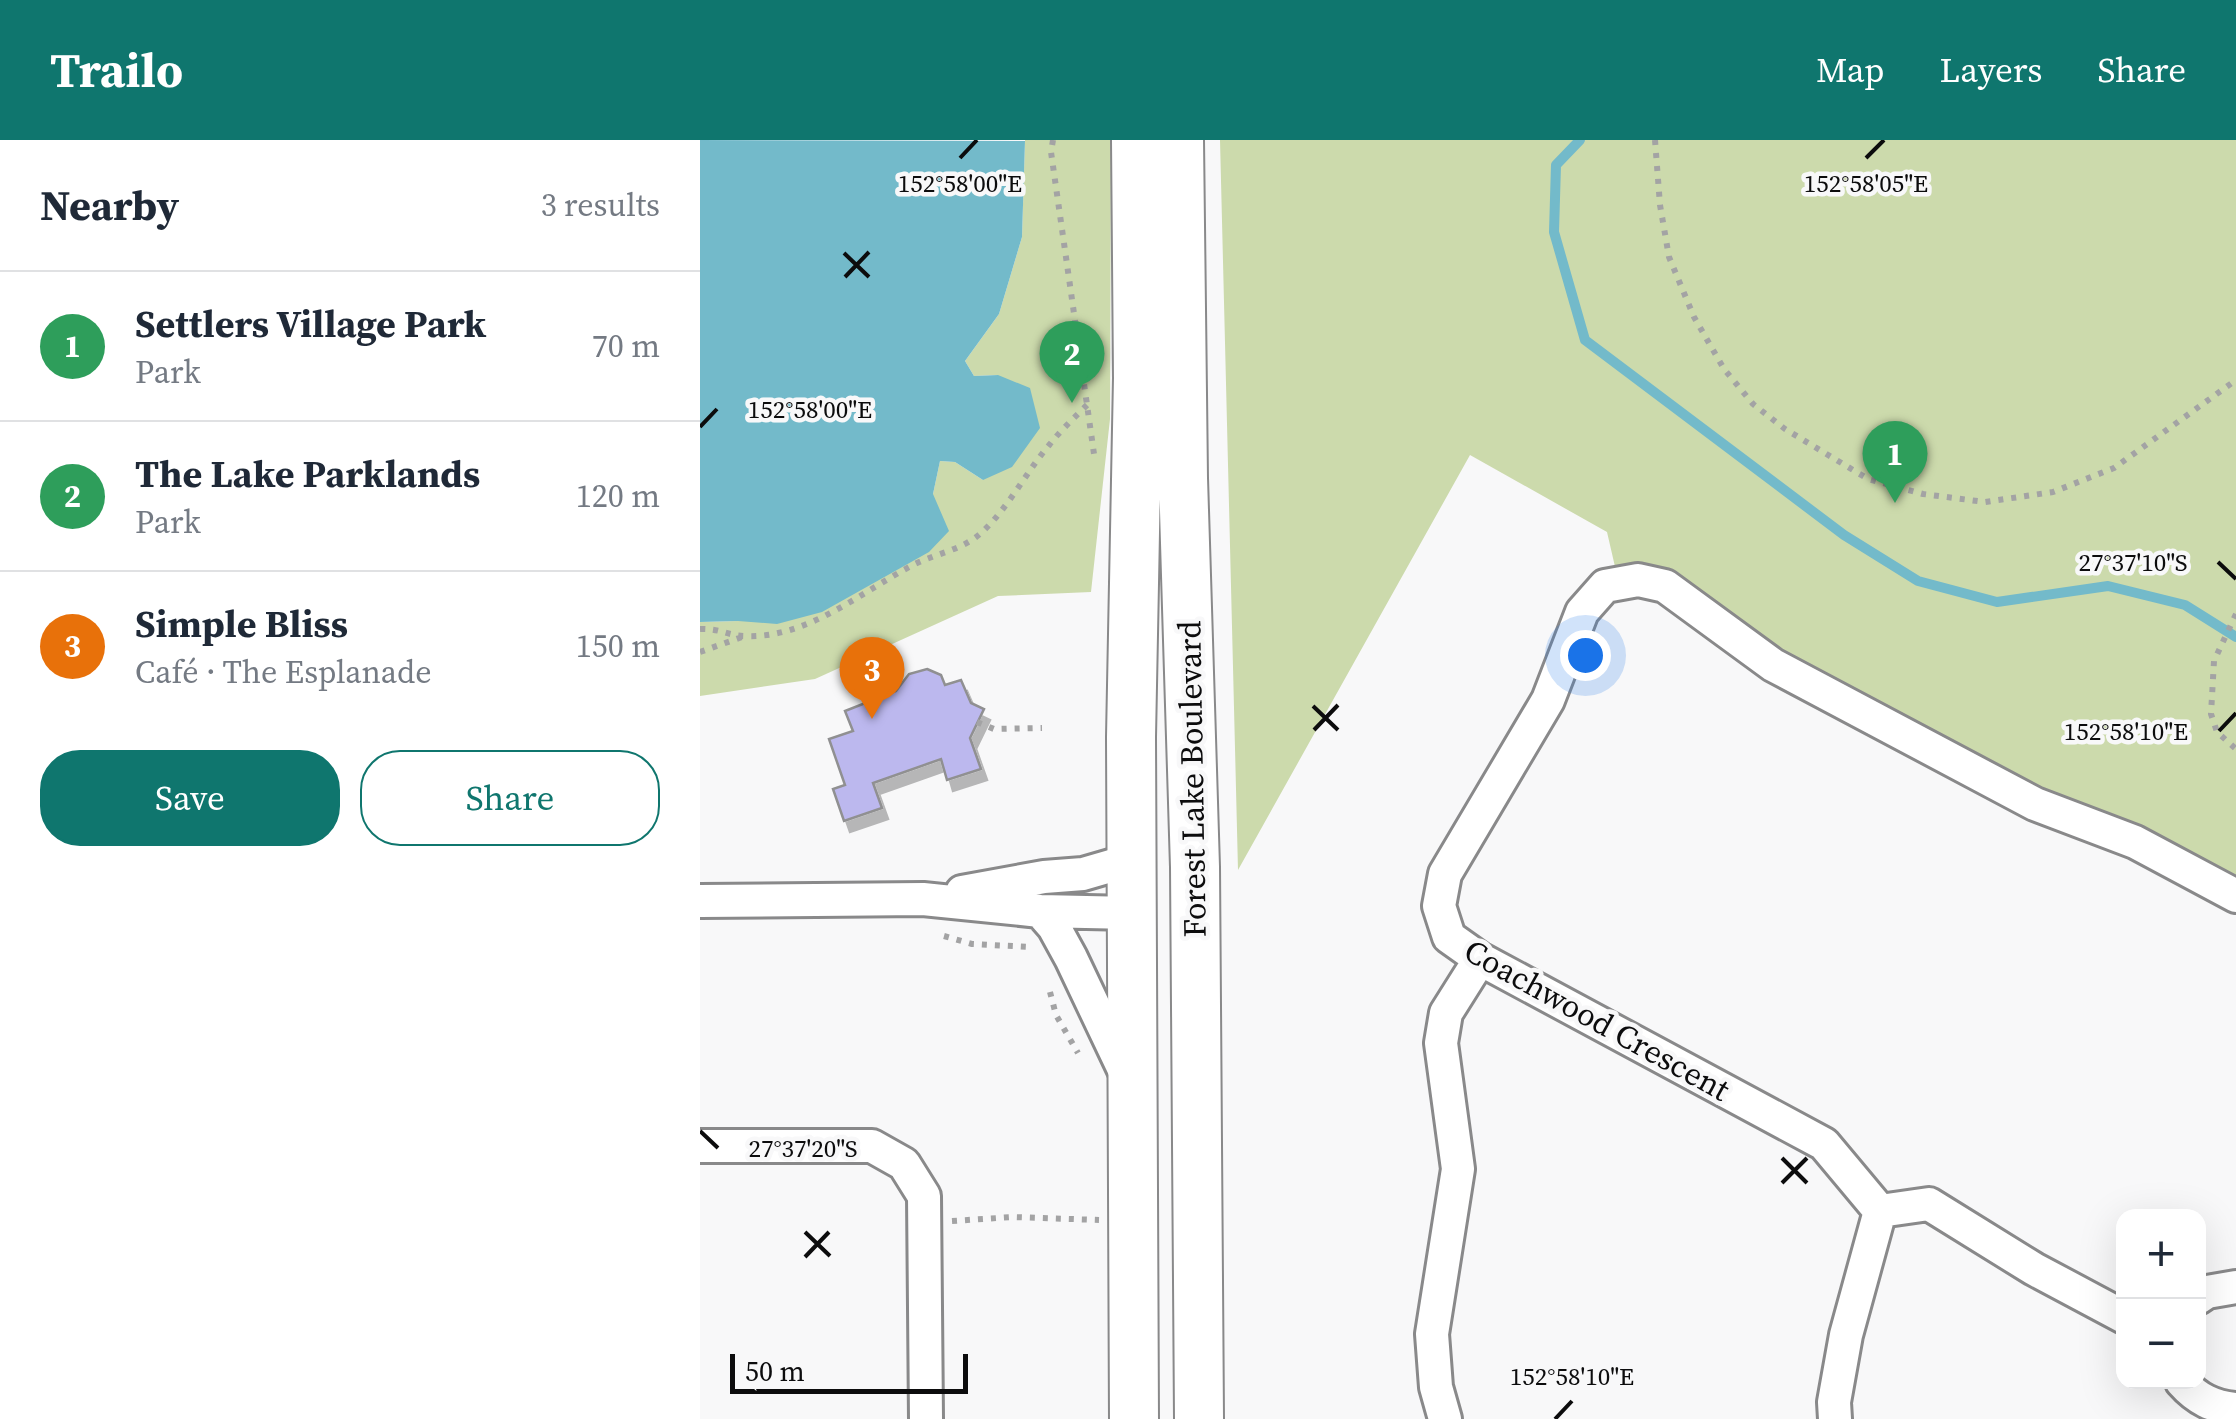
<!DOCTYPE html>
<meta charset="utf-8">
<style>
:root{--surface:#fff;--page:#f2f2f3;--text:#1f2937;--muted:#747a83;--line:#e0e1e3;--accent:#0f766e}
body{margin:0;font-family:"Source Serif 4",serif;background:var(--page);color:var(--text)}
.controls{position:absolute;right:30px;bottom:30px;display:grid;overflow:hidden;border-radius:20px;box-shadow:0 10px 40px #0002}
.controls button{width:90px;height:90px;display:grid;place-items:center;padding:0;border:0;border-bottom:2px solid var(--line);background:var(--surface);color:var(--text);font:50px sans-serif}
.scale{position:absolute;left:30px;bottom:25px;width:238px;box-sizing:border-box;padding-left:10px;border:5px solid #0c0c0d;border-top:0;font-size:28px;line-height:35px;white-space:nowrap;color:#0c0c0d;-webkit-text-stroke:8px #f8f8f9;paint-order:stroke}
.you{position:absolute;left:885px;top:515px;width:35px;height:35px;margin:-25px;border:8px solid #fff;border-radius:50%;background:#1a73e8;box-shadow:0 0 0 15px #1a73e833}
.badge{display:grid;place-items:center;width:65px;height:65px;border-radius:50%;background:var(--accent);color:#fff;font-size:32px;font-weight:700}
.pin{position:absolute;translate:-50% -82px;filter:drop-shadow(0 2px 5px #0008)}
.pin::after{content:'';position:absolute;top:52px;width:35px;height:30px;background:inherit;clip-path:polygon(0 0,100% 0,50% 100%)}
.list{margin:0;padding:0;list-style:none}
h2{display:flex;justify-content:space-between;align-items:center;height:130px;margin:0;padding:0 40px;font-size:42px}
h2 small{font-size:32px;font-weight:400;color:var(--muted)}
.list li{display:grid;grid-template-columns:65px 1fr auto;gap:30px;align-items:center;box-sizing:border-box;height:150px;padding:0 40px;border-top:2px solid var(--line)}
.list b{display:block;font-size:38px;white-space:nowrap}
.list p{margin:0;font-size:32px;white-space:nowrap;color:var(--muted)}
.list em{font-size:32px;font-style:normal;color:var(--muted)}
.actions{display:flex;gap:20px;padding:30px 40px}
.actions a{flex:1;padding:22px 0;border:2px solid var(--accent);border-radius:40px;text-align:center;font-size:35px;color:var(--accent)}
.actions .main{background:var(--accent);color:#fff}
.map{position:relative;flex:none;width:1536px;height:1279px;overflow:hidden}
header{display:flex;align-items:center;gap:60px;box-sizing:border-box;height:140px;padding:0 50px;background:var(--accent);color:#fff}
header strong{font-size:48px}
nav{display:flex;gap:55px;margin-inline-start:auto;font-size:35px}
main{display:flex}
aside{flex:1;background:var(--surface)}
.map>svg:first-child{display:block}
.green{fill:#ccdaac}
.water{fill:#73baca}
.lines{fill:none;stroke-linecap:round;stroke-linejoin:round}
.stream{stroke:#73baca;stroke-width:10}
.building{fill:#bcb8ee;stroke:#909091;stroke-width:2.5;filter:url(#shadow)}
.minor-casing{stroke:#89898a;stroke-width:38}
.secondary-casing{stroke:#89898a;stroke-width:52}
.path{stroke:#a3a3a4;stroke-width:6;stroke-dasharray:5 8;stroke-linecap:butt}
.minor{stroke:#fff;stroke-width:32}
.secondary{stroke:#fff;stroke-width:48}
.ticks{fill:none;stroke:#0c0c0d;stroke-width:4}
.labels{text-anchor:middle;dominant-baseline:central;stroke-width:9;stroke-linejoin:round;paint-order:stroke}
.street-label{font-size:32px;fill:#0c0c0d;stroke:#f8f8f9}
.ticks-label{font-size:25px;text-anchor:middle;fill:#0c0c0d;stroke:#f8f8f9;stroke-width:9;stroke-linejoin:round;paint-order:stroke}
</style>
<header>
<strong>Trailo</strong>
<nav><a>Map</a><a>Layers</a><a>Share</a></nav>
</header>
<main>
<aside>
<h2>Nearby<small>3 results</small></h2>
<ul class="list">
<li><span class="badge" style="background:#2e9e5b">1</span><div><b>Settlers Village Park</b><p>Park</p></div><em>70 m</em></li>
<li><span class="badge" style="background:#2e9e5b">2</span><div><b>The Lake Parklands</b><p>Park</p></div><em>120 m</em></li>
<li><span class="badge" style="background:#e8710a">3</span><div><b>Simple Bliss</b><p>Café · The Esplanade</p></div><em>150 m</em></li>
</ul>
<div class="actions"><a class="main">Save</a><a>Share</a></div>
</aside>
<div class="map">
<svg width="1536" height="1279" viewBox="0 0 1536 1279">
<defs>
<filter id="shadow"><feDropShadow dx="6" dy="11" stdDeviation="0" flood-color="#0004"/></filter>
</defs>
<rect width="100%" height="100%" fill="#f8f8f9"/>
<!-- green -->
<path class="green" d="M 325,0 L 411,0 L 410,279 L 391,452 L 298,456 L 115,539 L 0,556 L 0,482 L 38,481 L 233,354 L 240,321 L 255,322 L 283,340 L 298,235 L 274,236 L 265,221 L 299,174 L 322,97 Z
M 520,0 L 1536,0 L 1536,756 L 1335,663 L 965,446 L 919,444 L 907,392 L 770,315 L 538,730 Z"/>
<!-- water -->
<path class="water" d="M 0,0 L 325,1 L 322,97 L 299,174 L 265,221 L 274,236 L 298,235 L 330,248 L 340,288 L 312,327 L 283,340 L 255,322 L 240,321 L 233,354 L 249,391 L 229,412 L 122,472 L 77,484 L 38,481 L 0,482 Z"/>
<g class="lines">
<!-- stream -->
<path class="stream" d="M 880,0 L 856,25 L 854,92 L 885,200 L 1144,395 L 1218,441 L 1297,462 L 1408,446 L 1485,465 L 1536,497"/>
</g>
<!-- building -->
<path class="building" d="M 227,529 L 241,535 L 245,545 L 261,540 L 271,563 L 284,569 L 270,598 L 281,629 L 247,640 L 241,619 L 173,643 L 182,668 L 144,681 L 133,649 L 145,645 L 129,599 L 153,591 L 145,571 L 196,551 L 209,534 Z"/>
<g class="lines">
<defs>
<path id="minor" d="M 262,752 L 344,737 L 383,734 L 414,725 L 431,724
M 0,761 L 223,759 L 340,771 L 432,773
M 340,771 L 354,787 L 371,818 L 427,936
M 0,1006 L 172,1006 L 204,1024 L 224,1056 L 226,1279
M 1498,1158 L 1507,1152 L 1536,1147
M 1424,1177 L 1334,1129 L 1229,1064 L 1180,1071 L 1124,1004 L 780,819 L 749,797 L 739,766 L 745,734 L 848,560 L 882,472 L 905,446 L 938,440 L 965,446 L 1073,525 L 1335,664 L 1435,702 L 1536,756
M 1482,1242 C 1497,1259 1513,1267 1536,1269
M 745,1279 L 736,1247 L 732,1194 L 758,1029 L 741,903 L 746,873 L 780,819
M 1135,1279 L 1134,1262 L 1146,1195 L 1180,1071"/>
<path id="secondary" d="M 479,0 L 483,338 L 495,727 L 499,1279
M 434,1279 L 431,597 L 438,238 L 436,0"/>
</defs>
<!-- minor casing -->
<use href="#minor" class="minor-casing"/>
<!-- secondary casing -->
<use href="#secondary" class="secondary-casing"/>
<!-- path -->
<path class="path" d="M 353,0 L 351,12 L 395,321
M 955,0 L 960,65 L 969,117 L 994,177 L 1024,229 L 1053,264 L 1085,289 L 1168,339 L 1223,354 L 1285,362 L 1353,352 L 1414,328 L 1536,240
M 1536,474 L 1514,521 L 1511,574 L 1517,592 L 1536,609
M 0,489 C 19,488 29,496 45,496 C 106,499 160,453 211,426 C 233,414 260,411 280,394 C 308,369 326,332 350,304 C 361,290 374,278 387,265
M 0,512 L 42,497
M 277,582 L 294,589 L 342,588
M 244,796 L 272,804 L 330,807
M 350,852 L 356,875 L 378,913
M 252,1081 L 313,1077 L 399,1080"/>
<!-- minor -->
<use href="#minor" class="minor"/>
<!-- secondary -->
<use href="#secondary" class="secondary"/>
</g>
<!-- ticks -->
<path class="ticks" d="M 260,18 L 277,0M 1166,18 L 1184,0M 144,113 L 169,137M 145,137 L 169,112M 0,287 L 17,269M 1518,422 L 1536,439M 613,566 L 638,590M 614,590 L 638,565M 1519,591 L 1536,573M 0,991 L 18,1008M 1082,1018 L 1107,1043M 1082,1043 L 1107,1018M 105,1092 L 130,1116M 105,1117 L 129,1092M 855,1279 L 872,1261"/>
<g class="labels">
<!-- street labels -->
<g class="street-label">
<text transform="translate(492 639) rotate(-91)">Forest Lake Boulevard</text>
<text transform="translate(897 880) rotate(29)">Coachwood Crescent</text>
</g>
</g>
<g class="ticks-label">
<text x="260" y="52">152°58'00"E</text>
<text x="1166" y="52">152°58'05"E</text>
<text x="110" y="278">152°58'00"E</text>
<text x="1433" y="431">27°37'10"S</text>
<text x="1426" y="600">152°58'10"E</text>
<text x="103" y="1017">27°37'20"S</text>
<text x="872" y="1245">152°58'10"E</text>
</g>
</svg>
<div class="controls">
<button>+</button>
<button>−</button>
</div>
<div class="scale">50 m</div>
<div class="you"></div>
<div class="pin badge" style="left:1195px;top:363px;background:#2e9e5b">1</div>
<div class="pin badge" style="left:372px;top:263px;background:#2e9e5b">2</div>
<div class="pin badge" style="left:172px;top:579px;background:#e8710a">3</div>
</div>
</main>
